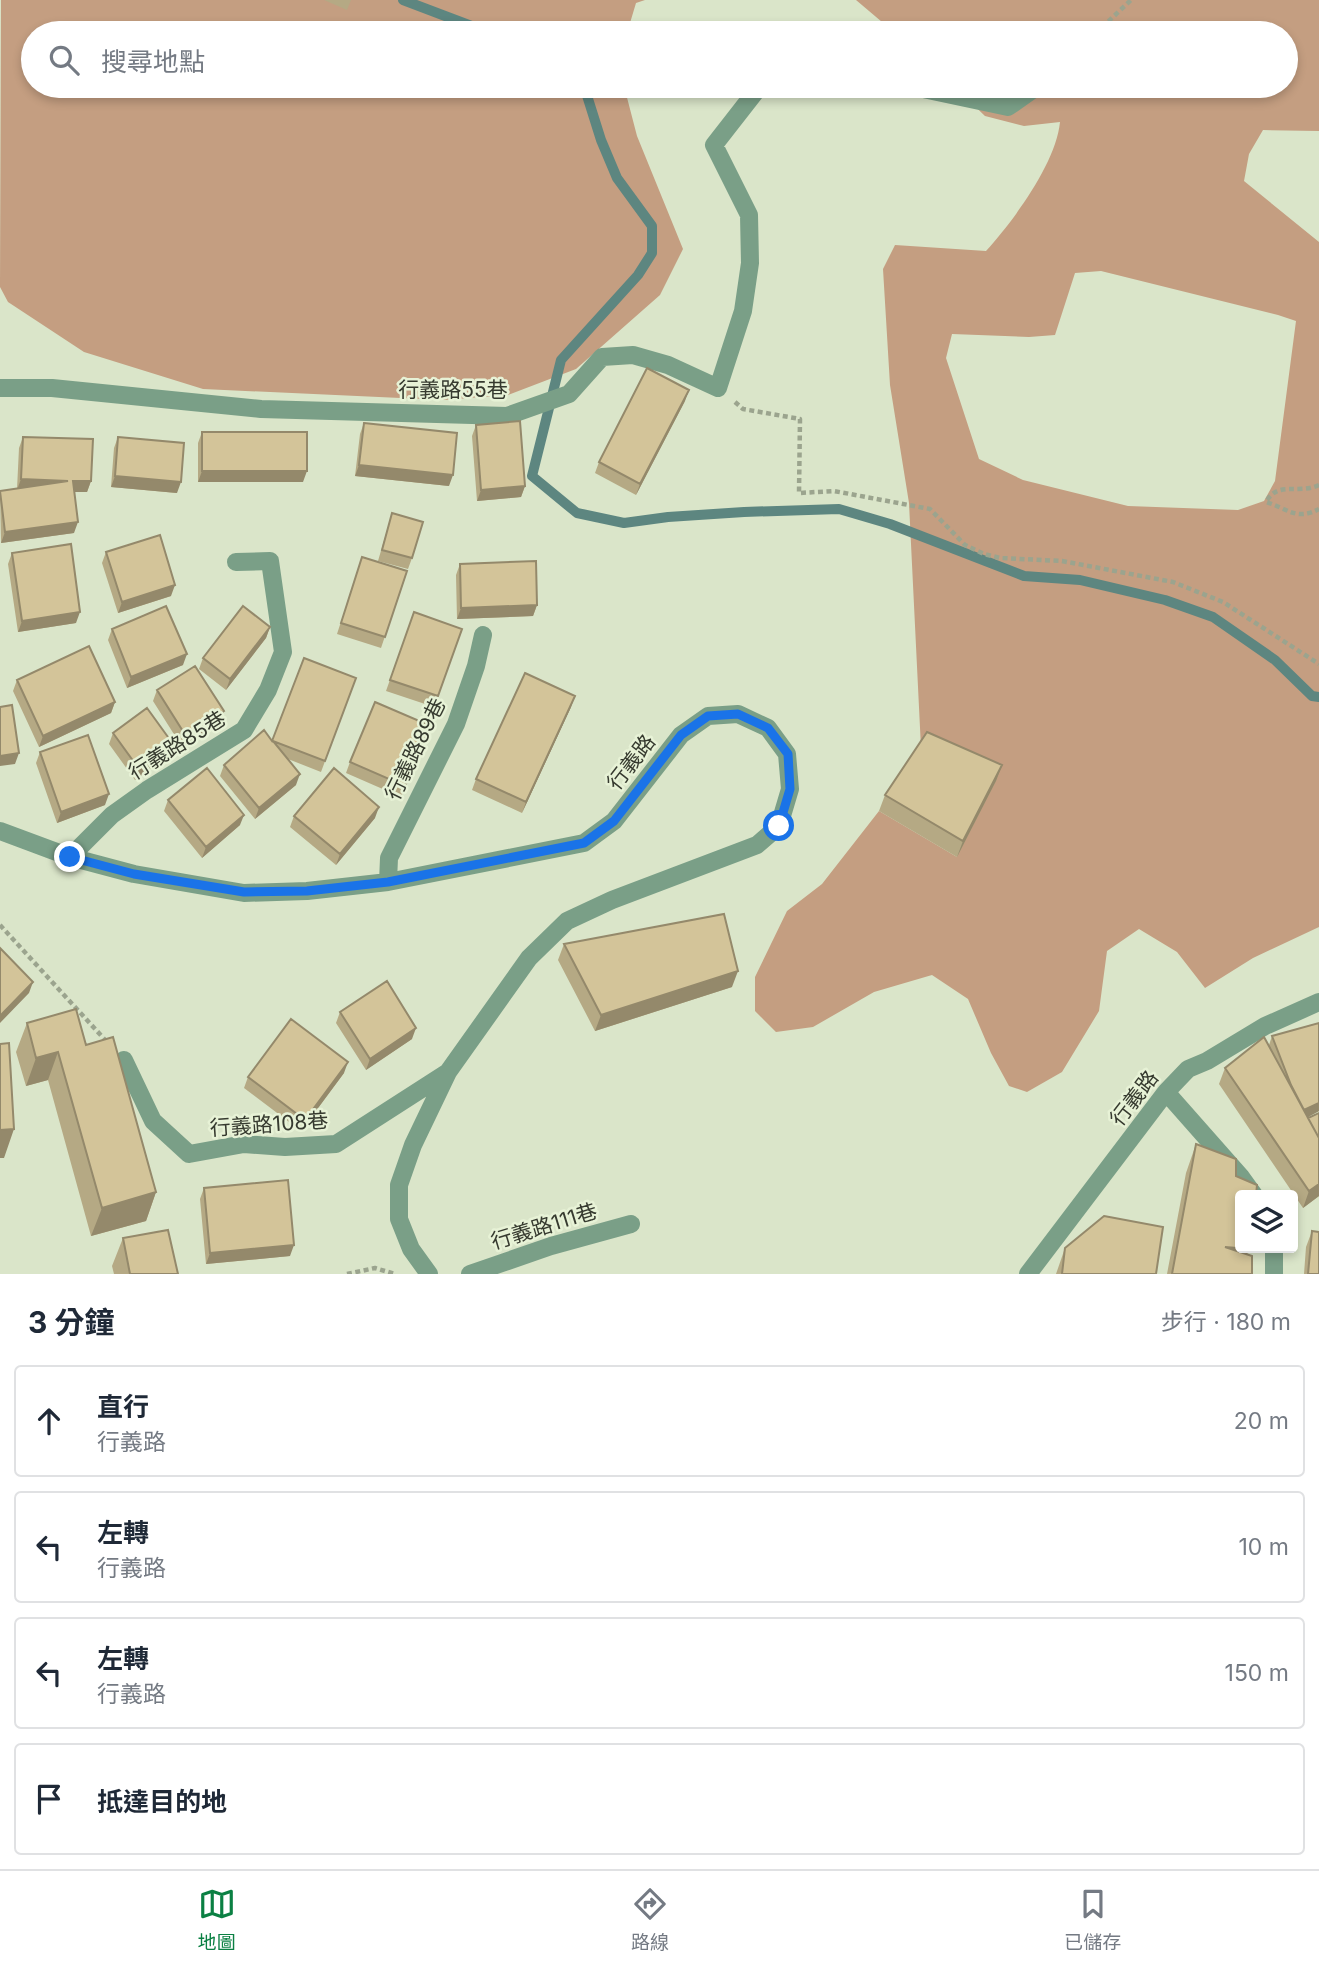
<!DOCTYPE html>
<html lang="zh-TW">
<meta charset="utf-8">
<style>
:root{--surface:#fff;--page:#f2f2f3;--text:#1f2937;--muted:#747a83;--line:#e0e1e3;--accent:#0b8043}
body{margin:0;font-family:Inter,"Noto Sans TC",sans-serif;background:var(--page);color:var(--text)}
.controls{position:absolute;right:21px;bottom:21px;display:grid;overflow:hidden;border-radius:7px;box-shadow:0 4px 10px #0003}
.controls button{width:63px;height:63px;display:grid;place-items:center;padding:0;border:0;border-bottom:2px solid var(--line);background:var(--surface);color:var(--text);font:35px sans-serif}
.stop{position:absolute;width:21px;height:21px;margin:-16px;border:5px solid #1a73e8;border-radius:50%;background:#fff}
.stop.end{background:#1a73e8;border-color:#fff;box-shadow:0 2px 7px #0008}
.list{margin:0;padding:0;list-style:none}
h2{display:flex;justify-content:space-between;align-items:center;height:91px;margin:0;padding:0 28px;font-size:30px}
h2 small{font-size:23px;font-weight:400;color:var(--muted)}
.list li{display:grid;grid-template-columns:46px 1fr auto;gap:21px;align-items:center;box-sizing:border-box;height:112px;margin:0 14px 14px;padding:0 14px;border:2px solid var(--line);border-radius:7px}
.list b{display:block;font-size:26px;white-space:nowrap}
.list p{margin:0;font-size:23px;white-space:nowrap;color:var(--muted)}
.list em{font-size:23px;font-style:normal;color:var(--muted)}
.icon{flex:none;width:38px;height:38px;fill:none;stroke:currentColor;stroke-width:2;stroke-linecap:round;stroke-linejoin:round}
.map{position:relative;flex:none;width:1319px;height:1274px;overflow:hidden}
.search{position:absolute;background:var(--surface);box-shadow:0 4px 10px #0003;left:21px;right:21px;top:21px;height:77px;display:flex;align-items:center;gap:18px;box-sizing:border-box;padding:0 24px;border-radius:38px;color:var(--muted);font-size:26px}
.sheet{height:595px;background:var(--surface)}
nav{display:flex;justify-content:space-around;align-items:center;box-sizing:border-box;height:98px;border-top:2px solid var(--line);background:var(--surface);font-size:19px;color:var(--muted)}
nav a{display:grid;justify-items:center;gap:4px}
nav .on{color:var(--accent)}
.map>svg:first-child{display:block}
.forest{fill:#c49e81;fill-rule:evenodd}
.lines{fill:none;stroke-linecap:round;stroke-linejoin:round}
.stream{stroke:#5d8680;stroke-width:10}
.path{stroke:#9ba48e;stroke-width:4.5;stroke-dasharray:5 3.5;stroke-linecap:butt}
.minor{stroke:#7a9f87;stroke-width:18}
.wall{fill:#b5a984}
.shaded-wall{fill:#94896b}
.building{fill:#d3c499;stroke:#94896b;stroke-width:2}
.route{stroke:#1a73e8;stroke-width:9}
.labels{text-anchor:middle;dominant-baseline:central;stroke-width:5;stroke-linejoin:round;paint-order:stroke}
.street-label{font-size:21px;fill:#363a2f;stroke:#e7f2d6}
</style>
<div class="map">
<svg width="1319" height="1274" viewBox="0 0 1319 1274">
<rect width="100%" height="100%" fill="#dae5c9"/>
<!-- forest -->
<path class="forest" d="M 1,0 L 645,0 L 636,3 L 627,33 L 33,33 L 33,86 L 624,86 L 637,136 L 683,249 L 660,295 L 576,369 L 508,395 L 444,400 L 203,389 L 84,352 L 8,302 L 0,287 Z
M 856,0 L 1319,0 L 1319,131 L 1263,130 L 1249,154 L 1244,181 L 1319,242 L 1319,927 L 1253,958 L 1205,988 L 1177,952 L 1139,929 L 1107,951 L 1099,1011 L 1062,1072 L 1027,1092 L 1009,1086 L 991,1053 L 968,999 L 932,975 L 874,992 L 813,1027 L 776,1032 L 755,1011 L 755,977 L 787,911 L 822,884 L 879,811 L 957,857 L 921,748 L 909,503 L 890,385 L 883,269 L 895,245 L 986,251 C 1014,220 1056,163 1060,122 L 1024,126 L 985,116 L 954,86 L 1286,86 L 1286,33 L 895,33 ZM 1101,271 L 1278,315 L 1296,321 L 1275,481 L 1264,501 L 1238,510 L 1128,506 L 1023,480 L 979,459 L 946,358 L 952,334 L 1029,337 L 1055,335 L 1075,273 Z"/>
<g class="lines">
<!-- stream -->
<path class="stream" d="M 403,0 L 490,33
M 584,86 L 601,140 L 617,178 L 652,226 L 652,253 L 638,275 L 561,360 L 532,476 L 577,513 L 624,523 L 668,517 L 744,512 L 839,509 L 890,524 L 1024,576 L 1080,580 L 1165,600 L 1213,617 L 1275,660 L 1312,696 L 1319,697"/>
<!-- path -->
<path class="path" d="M 1096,33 L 1131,0
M 735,402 L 743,409 L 800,419 L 799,493 L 834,491 L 930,509 L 965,545 L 984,554 L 1000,558 L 1062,561 L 1173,582 L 1223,602 L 1319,664
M 1319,485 C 1298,495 1278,480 1266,502 C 1289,509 1296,521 1319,509
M 0,925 L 107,1042
M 347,1274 L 375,1268 L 395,1274"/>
<!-- minor -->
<path class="minor" d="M 909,86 L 1008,107 L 1038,86
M 0,388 L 52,388 L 261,409 L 507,416 L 569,394 L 602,357 L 633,355 L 668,365 L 718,388 L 743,311 L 750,263 L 749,215 L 714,145 L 760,86
M 0,831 L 70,857 L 134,874 L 244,893 L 307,891 L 388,882 L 584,843 L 614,821 L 681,735 L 708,716 L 738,714 L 768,728 L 787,754 L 790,789 L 779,826 L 757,845 L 612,900 L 567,921 L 529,958 L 448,1072 L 413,1145 L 399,1185 L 399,1219 L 411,1249 L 429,1274
M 70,857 L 112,815 L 147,790 L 244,730 L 268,690 L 283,652 L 270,561 L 236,562
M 388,882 L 389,858 L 456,724 L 476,666 L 483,635
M 124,1060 L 153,1121 L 189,1154 L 244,1144 L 285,1147 L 336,1144 L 448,1072
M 1166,1092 L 1241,1177 L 1254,1195
M 1274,1248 L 1274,1274
M 470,1274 L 551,1246 L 631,1224
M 1028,1274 L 1166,1092 L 1188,1069 L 1207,1061 L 1265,1026 L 1319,1002"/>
</g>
<!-- wall -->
<path class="wall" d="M 324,0 L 351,0 L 347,10 Z
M 685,401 L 636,495 L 595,473 L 599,462 Z
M 364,423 L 449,486 L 355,476 L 360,434 Z
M 476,425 L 525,486 L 521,497 L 477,501 L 472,436 Z
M 202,432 L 303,482 L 198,482 L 198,443 Z
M 23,437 L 91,481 L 87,492 L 75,492 L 74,533 L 1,543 L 0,491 L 17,489 L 19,448 Z
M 118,437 L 177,493 L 111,487 L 114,448 Z
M 392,513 L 412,558 L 408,569 L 378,561 Z
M 106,552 L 171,596 L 118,613 L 102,563 Z
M 12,553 L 76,623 L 18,632 L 8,564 Z
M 362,557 L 407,571 L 381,648 L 337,634 Z
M 460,564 L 537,605 L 533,616 L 457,619 L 456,575 Z
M 414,612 L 462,629 L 434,707 L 386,691 Z
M 270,627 L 266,638 L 226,690 L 199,669 L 203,658 Z
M 112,629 L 183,665 L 127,688 L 108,640 Z
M 356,678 L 321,772 L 288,759 L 296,785 L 255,819 L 220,776 L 224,765 L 272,741 Z
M 17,680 L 115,702 L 111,713 L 39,747 L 13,691 Z
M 157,690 L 220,722 L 182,747 L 153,701 Z
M 571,707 L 522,813 L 472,790 L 476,779 Z
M 431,726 L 401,797 L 346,773 L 350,762 Z
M 113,733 L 169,755 L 135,780 L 109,744 Z
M 40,752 L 105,805 L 57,823 L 36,763 Z
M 1002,765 L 996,781 L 957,857 L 879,811 L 885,795 Z
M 168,800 L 240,825 L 202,858 L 164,811 Z
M 294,816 L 375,818 L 336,865 L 290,827 Z
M 564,944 L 732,987 L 595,1031 L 558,960 Z
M 340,1012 L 412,1039 L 366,1070 L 336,1023 Z
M 27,1023 L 86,1045 L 156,1192 L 146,1221 L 91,1236 L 48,1080 L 26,1086 L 16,1052 Z
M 1319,1023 L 1319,1111 L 1308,1117 L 1319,1196 L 1303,1208 L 1219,1084 L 1225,1068 L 1269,1045 L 1272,1036 Z
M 344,1073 L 301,1131 L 244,1088 L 248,1077 Z
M 1196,1144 L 1236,1176 L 1247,1254 L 1252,1274 L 1167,1274 L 1186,1173 Z
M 204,1188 L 290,1256 L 206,1264 L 200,1199 Z
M 1312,1231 L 1319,1274 L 1304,1274 L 1306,1247 Z
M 123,1238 L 178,1274 L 114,1274 L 112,1266 Z
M 1065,1248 L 1156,1274 L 1056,1274 Z"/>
<!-- shaded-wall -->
<path class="shaded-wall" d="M 689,390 L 685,401 L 636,495 L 640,484 Z
M 359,465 L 453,475 L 449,486 L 355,476 Z
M 202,471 L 307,471 L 303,482 L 198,482 Z
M 115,476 L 181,482 L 177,493 L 111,487 Z
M 21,479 L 68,481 L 17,490 Z
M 73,481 L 91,481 L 87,492 L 69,492 Z
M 525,486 L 521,497 L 477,501 L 481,490 Z
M 78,522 L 74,533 L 1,543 L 5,532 Z
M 175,585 L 171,596 L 118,613 L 122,602 Z
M 537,605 L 533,616 L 457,619 L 461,608 Z
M 80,612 L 76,623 L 18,632 L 22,621 Z
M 270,627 L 266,638 L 226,690 L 230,679 Z
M 187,654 L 183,665 L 127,688 L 131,677 Z
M 575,696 L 571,707 L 522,813 L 526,802 Z
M 115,702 L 111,713 L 39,747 L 43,736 Z
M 224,711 L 220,722 L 182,747 L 186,736 Z
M 173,744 L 169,755 L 135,780 L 139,769 Z
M 19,753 L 15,764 L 0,766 L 0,756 Z
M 1002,765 L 996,781 L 957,857 L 963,841 Z
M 300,774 L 296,785 L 255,819 L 259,808 Z
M 109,794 L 105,805 L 57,823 L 61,812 Z
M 379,807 L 375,818 L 336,865 L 340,854 Z
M 244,815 L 240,825 L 202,858 L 206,847 Z
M 738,971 L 732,987 L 595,1031 L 601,1015 Z
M 33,982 L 29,993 L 0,1023 L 0,1016 Z
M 416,1028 L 412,1039 L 366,1070 L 370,1059 Z
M 58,1052 L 48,1080 L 26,1086 L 36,1058 Z
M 348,1062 L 344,1073 L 301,1131 L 305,1120 Z
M 1319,1103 L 1319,1111 L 1297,1123 L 1301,1112 Z
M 14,1129 L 4,1158 L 0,1158 L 0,1130 Z
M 1319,1184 L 1319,1196 L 1303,1208 L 1309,1191 Z
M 156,1192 L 146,1221 L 91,1236 L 102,1208 Z
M 294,1245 L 290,1256 L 206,1264 L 210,1253 Z
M 1225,1247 L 1249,1249 L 1240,1274 Z"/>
<!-- building -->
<path class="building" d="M 647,368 L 689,390 L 640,484 L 599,462 Z
M 520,421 L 525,486 L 481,490 L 476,425 Z
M 364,423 L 457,433 L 453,475 L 359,465 Z
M 202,432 L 307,432 L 307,471 L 202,471 Z
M 23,437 L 93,439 L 91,481 L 73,481 L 78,522 L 5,532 L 0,491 L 68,481 L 21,479 Z
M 118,437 L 184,443 L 181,482 L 115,476 Z
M 392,513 L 423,522 L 412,558 L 382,550 Z
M 160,535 L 175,585 L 122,602 L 106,552 Z
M 71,544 L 80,612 L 22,621 L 12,553 Z
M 362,557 L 407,571 L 385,637 L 341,623 Z
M 536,561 L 537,605 L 461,608 L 460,564 Z
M 166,606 L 187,654 L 131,677 L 112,629 Z
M 243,606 L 270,627 L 230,679 L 203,658 Z
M 414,612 L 462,629 L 438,696 L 390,680 Z
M 89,646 L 115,702 L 43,736 L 17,680 Z
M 304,658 L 356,678 L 325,761 L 273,741 L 300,774 L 259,808 L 224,765 L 264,730 L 272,741 Z
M 195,666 L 224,711 L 186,736 L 157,690 Z
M 525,673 L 575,696 L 526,802 L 476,779 Z
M 375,702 L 431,726 L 405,786 L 350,762 Z
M 12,705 L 19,753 L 0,756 L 0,707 Z
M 147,708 L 173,744 L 139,769 L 113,733 Z
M 927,732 L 1002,765 L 963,841 L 885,795 Z
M 88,735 L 109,794 L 61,812 L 40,752 Z
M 207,768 L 244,815 L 206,847 L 168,800 Z
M 334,768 L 379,807 L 340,854 L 294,816 Z
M 724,914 L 738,971 L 601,1015 L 564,944 Z
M 0,948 L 33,982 L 0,1016 Z
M 387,981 L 416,1028 L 370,1059 L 340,1012 Z
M 76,1009 L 86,1045 L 113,1037 L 156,1192 L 102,1208 L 58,1052 L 36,1058 L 27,1023 Z
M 291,1019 L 348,1062 L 305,1120 L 248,1077 Z
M 1319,1023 L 1319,1103 L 1304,1110 L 1291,1085 L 1272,1036 Z
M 1264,1037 L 1319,1138 L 1319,1184 L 1309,1191 L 1225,1068 Z
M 9,1043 L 14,1129 L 0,1130 L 0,1044 Z
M 1319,1113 L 1319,1138 L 1308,1118 Z
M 1196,1144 L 1236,1159 L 1236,1176 L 1257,1185 L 1256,1195 L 1240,1195 L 1240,1248 L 1249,1248 L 1249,1249 L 1225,1247 L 1252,1256 L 1252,1274 L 1172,1274 Z
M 288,1180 L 294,1245 L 210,1253 L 204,1188 Z
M 1104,1216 L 1163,1227 L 1156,1274 L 1062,1274 L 1065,1248 Z
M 168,1230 L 178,1274 L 130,1274 L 123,1238 Z
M 1312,1231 L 1319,1232 L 1319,1274 L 1308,1274 Z"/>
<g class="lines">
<!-- route -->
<path class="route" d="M 70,857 L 134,874 L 244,892 L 307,891 L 388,882 L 584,843 L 614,821 L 681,735 L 708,716 L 738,714 L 768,728 L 788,754 L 790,789 L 779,826"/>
</g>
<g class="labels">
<!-- street labels -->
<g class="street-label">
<text x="453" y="389">行義路55巷</text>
<text transform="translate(177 745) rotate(-32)">行義路85巷</text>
<text transform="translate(415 749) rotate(-64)">行義路89巷</text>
<text transform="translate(631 762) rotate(-52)">行義路</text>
<text transform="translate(1134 1098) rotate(-52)">行義路</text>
<text transform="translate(269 1124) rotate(-4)">行義路108巷</text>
<text transform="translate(544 1226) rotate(-17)">行義路111巷</text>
</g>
</g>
</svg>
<div class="controls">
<button><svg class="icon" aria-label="layers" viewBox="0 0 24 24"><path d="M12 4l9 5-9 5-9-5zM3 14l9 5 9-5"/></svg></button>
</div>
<div class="stop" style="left:779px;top:826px"></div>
<div class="stop end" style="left:70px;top:857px"></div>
<div class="search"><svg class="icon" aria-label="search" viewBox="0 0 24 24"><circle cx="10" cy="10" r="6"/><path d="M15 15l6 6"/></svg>搜尋地點</div>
</div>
<section class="sheet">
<h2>3 分鐘<small>步行 · 180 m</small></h2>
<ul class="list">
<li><svg class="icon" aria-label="ahead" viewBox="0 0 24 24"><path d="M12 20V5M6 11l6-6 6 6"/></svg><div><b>直行</b><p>行義路</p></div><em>20 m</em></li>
<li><svg class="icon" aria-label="left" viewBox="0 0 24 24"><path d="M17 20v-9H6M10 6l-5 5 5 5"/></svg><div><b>左轉</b><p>行義路</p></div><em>10 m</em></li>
<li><svg class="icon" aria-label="left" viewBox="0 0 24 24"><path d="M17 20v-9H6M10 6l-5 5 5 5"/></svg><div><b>左轉</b><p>行義路</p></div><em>150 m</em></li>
<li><svg class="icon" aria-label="arrive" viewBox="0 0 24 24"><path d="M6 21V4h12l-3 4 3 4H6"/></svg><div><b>抵達目的地</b></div></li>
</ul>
</section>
<nav>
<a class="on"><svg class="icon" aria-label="map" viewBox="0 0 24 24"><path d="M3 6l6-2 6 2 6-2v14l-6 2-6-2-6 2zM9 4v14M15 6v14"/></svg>地圖</a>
<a><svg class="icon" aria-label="directions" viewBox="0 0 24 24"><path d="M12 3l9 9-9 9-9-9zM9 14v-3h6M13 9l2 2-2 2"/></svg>路線</a>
<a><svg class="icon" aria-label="saved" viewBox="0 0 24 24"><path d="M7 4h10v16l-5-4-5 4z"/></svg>已儲存</a>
</nav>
